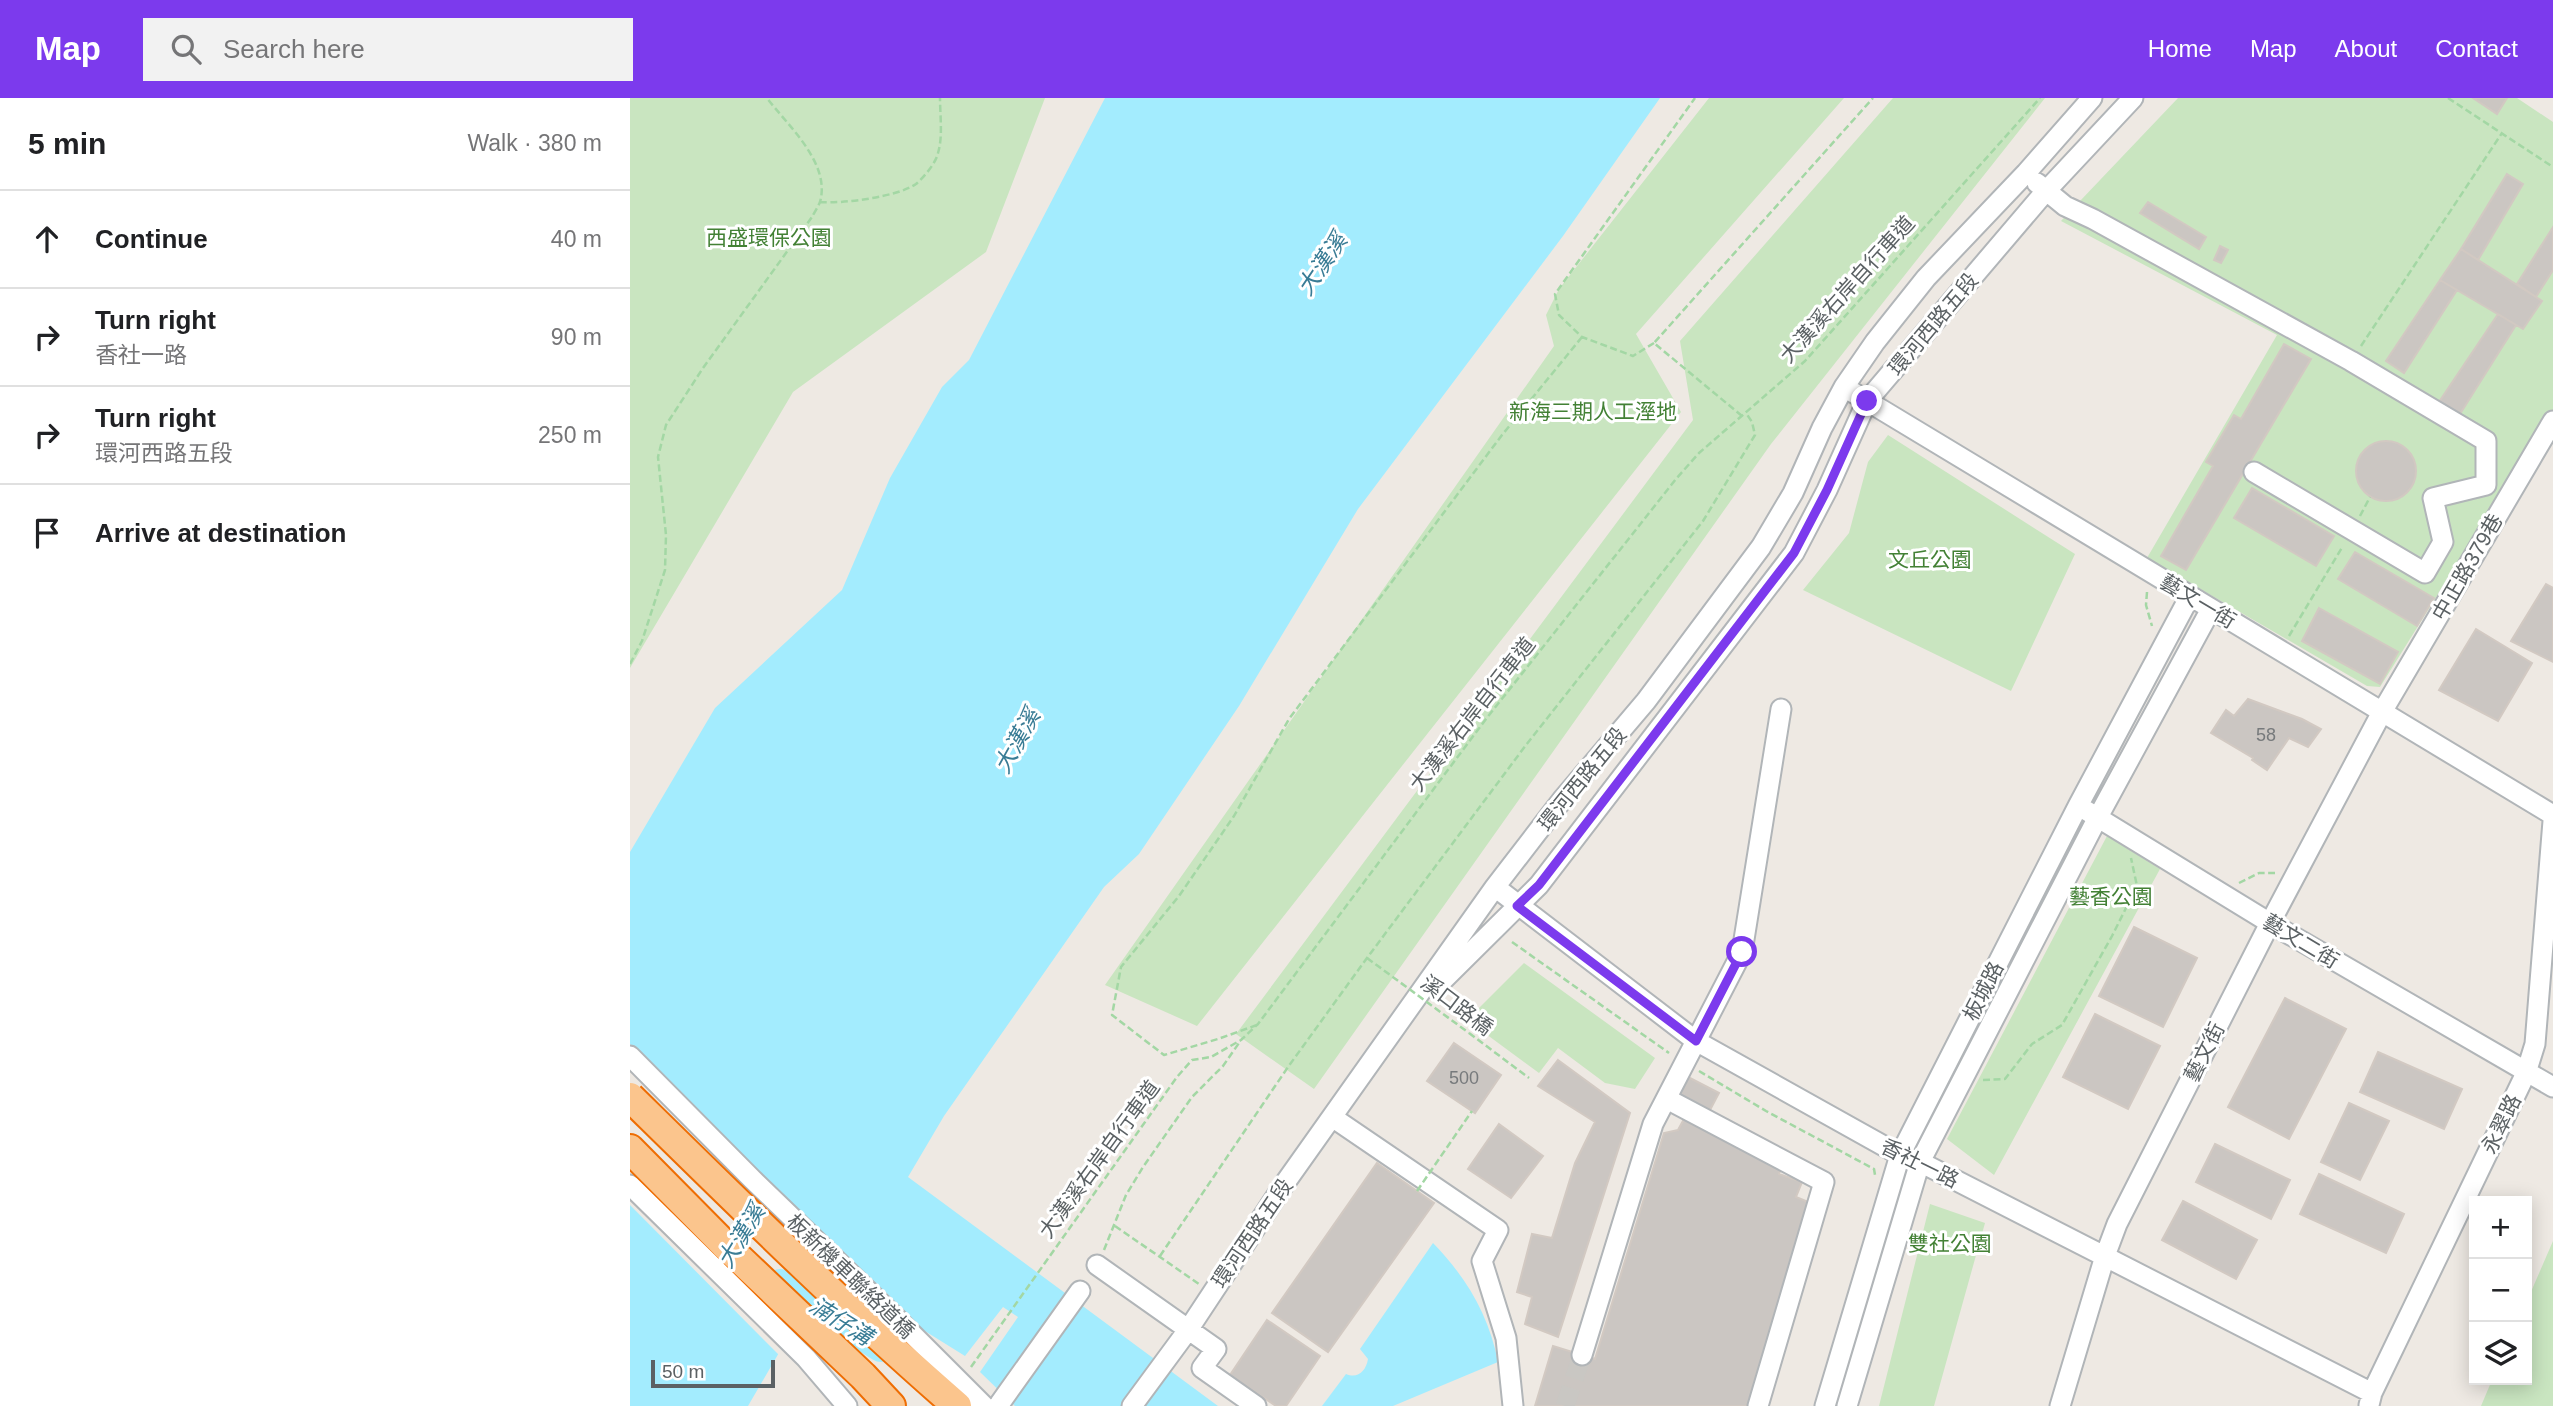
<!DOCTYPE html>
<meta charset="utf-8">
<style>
:root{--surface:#fff;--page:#f2f2f2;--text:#202124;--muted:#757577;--line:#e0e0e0;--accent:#7c3aed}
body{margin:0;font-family:Arial,"Noto Sans TC",sans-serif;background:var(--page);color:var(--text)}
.controls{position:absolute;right:21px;bottom:21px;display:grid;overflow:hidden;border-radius:0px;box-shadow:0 4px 18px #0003}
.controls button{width:63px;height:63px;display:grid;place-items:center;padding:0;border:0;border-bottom:2px solid var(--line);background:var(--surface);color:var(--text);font:35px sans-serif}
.scale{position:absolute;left:21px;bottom:18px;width:124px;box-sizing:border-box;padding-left:7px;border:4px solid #5b6164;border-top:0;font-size:19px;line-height:24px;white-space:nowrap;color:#5b6164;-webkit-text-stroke:5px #fff;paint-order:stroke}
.stop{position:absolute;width:21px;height:21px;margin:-16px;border:5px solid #7c3aed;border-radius:50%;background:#fff}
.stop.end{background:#7c3aed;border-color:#fff;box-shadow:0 2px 7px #0008}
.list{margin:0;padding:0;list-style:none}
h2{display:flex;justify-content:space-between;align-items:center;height:91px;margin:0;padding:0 28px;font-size:30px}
h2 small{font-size:23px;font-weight:400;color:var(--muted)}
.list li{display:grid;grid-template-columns:46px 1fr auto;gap:21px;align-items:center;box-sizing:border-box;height:98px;padding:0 28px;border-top:2px solid var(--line)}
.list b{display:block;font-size:26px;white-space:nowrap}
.list p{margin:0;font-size:23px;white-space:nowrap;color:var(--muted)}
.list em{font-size:23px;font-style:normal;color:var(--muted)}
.icon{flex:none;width:38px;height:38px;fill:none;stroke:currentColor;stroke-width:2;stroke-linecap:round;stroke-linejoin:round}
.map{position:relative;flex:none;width:1923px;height:1308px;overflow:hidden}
header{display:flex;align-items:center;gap:42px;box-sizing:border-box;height:98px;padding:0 35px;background:var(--accent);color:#fff}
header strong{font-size:33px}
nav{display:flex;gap:38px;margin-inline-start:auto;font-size:24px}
.search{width:490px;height:63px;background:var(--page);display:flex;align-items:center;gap:18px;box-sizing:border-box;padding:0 24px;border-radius:0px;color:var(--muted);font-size:26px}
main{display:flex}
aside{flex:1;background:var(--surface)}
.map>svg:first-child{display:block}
.green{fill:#c9e5c0}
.water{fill:#a3ecfe}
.pier{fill:#eee9e3}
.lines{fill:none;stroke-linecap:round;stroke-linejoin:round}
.river{stroke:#a3ecfe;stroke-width:30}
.building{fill:#cbc6c2;stroke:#d2c9c2;stroke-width:2}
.minor-tunnel{stroke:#c9c7c3;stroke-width:19;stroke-dasharray:19 10;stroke-linecap:butt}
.minor-casing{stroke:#b1b5b8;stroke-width:23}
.highway-casing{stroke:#ee6d03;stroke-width:32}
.path{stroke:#a3d7a4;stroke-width:2.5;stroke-dasharray:7 3.5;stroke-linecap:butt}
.minor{stroke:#fff;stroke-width:19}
.highway{stroke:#fbc58d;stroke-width:28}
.minor-bridge-casing{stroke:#b1b5b8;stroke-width:23;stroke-linecap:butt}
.highway-bridge-casing{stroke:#ee6d03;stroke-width:32;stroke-linecap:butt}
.path-bridge{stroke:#a3d7a4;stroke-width:2.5;stroke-dasharray:7 3.5;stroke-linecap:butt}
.minor-bridge{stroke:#fff;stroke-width:19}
.highway-bridge{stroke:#fbc58d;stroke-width:28}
.route{stroke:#7c3aed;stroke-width:9}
.labels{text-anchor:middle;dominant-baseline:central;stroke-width:6;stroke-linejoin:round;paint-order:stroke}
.number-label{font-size:18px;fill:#777a7c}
.park-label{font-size:21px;fill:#438135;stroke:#fff}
.street-label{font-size:21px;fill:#5b6164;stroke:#fff}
.water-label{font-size:23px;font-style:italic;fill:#397c95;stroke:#fff}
</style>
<header>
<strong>Map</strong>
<div class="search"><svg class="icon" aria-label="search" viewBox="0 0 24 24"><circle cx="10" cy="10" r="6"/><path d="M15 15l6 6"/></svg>Search here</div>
<nav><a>Home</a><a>Map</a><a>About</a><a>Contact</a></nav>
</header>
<main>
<aside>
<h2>5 min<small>Walk · 380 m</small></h2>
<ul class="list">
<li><svg class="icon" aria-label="ahead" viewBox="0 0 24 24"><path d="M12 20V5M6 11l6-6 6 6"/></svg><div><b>Continue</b></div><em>40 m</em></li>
<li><svg class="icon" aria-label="right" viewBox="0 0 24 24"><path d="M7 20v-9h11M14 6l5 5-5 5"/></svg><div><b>Turn right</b><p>香社一路</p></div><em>90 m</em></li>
<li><svg class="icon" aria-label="right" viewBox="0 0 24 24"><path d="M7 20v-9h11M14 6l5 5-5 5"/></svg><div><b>Turn right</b><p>環河西路五段</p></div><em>250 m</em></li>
<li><svg class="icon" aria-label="arrive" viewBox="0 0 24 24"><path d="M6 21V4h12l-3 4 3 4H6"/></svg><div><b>Arrive at destination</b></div></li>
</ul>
</aside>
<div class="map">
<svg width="1923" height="1308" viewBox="0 0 1923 1308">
<rect width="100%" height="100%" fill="#eee9e3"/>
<!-- green -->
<path class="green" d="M 0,0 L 415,0 L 356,154 L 163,294 L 0,570 Z
M 1079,0 L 1214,0 L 1006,236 L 1051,314 L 567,928 L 475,887 L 924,248 L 916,217 L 929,191 Z
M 1263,0 L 1415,0 L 1141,346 L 684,991 L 606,936 L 1063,322 L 1050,243 Z
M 1548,0 L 1887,0 L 1923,24 L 1923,312 L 1750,589 L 1737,588 L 1517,460 L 1647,237 L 1431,123 Z
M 1258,337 L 1445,456 L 1381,593 L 1173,492 L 1219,435 L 1238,364 Z
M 1477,738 L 1530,771 L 1364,1077 L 1317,1041 Z
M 894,865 L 1025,960 L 1005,991 L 975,985 L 928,950 L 909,975 L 837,922 Z
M 1300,1106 L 1355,1125 L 1304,1308 L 1249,1308 Z
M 1923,1143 L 1923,1308 L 1851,1308 L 1862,1282 L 1897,1282 L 1897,1203 Z"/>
<!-- water -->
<path class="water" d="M 475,0 L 1030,0 L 933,138 L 728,411 L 609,608 L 509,756 L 474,789 L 314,1018 L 278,1079 L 588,1308 L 385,1308 L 350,1274 L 388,1219 L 373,1209 L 335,1258 L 290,1230 L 220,1167 L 161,1234 L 118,1308 L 0,1308 L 0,754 L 85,610 L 212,492 L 260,380 L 312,289 L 339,262 Z
M 803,1145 C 836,1179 859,1217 868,1264 L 763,1308 L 692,1308 L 716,1276 C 728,1281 736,1273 738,1261 L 730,1251 Z"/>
<!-- pier -->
<path class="pier" d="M 0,946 L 275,1222 L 217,1172 L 164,1236 L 150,1258 L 0,1107 Z"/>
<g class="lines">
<!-- river -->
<path class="river" d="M 150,1186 L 251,1249"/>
</g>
<!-- building -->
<path class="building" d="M 1843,0 L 1877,0 L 1867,16 Z
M 1877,76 L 1893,86 L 1848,162 L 1831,151 Z
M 1518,104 L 1576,139 L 1569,151 L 1510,115 Z
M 1923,129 L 1923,172 L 1906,199 L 1887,186 Z
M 1590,148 L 1598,152 L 1591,165 L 1584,162 Z
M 1831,151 L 1912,203 L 1893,231 L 1810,182 Z
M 1810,182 L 1827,192 L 1774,275 L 1756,263 Z
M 1868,216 L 1886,227 L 1830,316 L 1809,304 Z
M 1654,246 L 1681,261 L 1556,472 L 1531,458 L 1583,368 L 1576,364 L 1604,317 L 1611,321 Z
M1726 373a30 30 0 1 1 60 0a30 30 0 1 1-60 0Z
M 1622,390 L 1704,438 L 1686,468 L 1604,420 Z
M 1725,454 L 1804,500 L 1787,528 L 1708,481 Z
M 1916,486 L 1923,490 L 1923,564 L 1881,543 Z
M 1689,510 L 1768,554 L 1750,586 L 1672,543 Z
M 1846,531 L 1902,565 L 1868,623 L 1809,592 Z
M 1618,601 L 1672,621 L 1691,631 L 1678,649 L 1659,640 L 1637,672 L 1622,662 L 1623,660 L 1581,635 L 1596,612 L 1604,618 Z
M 1504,829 L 1567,860 L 1533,929 L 1469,898 Z
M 1655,900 L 1716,931 L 1659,1041 L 1598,1009 Z
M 1465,916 L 1530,948 L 1498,1011 L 1433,979 Z
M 824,945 L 871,977 L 845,1015 L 797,983 Z
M 1748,954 L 1832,991 L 1814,1031 L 1730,994 Z
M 928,962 L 1000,1015 L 928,1239 L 895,1226 L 902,1199 L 887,1194 L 902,1136 L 922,1140 L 945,1065 L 965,1024 L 908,988 Z
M 1058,979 L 1089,995 L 1079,1014 L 1047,998 Z
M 1719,1005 L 1759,1023 L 1730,1082 L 1691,1064 Z
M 1055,1019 L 1152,1068 L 1149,1076 L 1172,1084 L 1166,1099 L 1181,1105 L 1122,1308 L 905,1308 L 923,1248 L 965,1261 L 1034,1035 L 1048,1032 Z
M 869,1026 L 913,1058 L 881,1100 L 838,1071 Z
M 1585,1046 L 1660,1082 L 1641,1121 L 1566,1084 Z
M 747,1065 L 804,1105 L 698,1254 L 642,1215 Z
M 1689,1076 L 1774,1116 L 1756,1155 L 1670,1116 Z
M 1553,1103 L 1627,1142 L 1606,1181 L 1532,1142 Z
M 637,1222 L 690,1258 L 656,1308 L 646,1308 L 600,1277 Z"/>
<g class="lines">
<!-- minor-tunnel -->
<path class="minor-tunnel" d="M 935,1308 L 952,1257"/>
<defs>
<path id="minor" d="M 1407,85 L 1435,108 L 1463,121 L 1721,263 L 1856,343 L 1856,387 L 1803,400 L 1813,444 L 1795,475 L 1624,374
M 1214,289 L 1923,717
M 1457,713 L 1640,825 L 1923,989
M 865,789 L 1066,943 L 1270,1057 L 1290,1064 L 1742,1295
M 805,890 L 909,787 L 1164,455 L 1197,392 L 1237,303 L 1415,94 L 1503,0
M 0,958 L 122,1081 L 265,1219
M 1037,1001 L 1194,1084 L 1128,1308
M 702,1019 L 868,1132 L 852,1163 L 876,1240 L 883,1308
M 0,1087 L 176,1260 L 217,1308
M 467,1167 L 586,1251 L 572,1270 L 626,1308
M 952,1257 L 1023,1026 L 1112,854 L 1151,611
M 1739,1307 L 1742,1295 L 1896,975 L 1905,946 L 1923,723
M 368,1308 L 450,1193
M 502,1308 L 558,1232 L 655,1085 L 865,789 L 932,702 L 1016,603 L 1131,449 L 1163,395 L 1192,330 L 1214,289 L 1245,244 L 1296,180 L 1396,75 L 1462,0
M 1195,1308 L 1270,1057 L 1448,708 L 1560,498
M 1217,1308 L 1290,1064 L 1468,719 L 1581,511
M 1430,1308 L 1475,1158 L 1487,1126 L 1640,825 L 1752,614 L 1923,323"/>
<path id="highway" d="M 0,1051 L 94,1146 L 233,1278 L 261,1308"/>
</defs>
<!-- minor casing -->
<use href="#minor" class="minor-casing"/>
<!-- highway casing -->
<use href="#highway" class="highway-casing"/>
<!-- path -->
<path class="path" d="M 1818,0 L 1923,69
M 190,104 C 212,106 267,99 286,86 C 294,79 306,65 308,55 C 313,39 310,17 310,0
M 1024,245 L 1003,258 L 952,239 L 929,217 L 925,196 L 1065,0
M 1731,248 L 1872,35
M 1112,318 L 1024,245 L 1243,0
M 1730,418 L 1740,399
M 1517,494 L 1516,507 L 1522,528
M 1659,538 L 1713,448
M 0,566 L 12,543 L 35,472 L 36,437 L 28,359 L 36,327 L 73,270 L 182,119 C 184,115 188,109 190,104 C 201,65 158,28 137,0
M 1609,785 L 1629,775 L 1645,775
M 882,844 L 1039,955
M 627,927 L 588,941 L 534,957 L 482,917 L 491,869 L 549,798 L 604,718 L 659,621 L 872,337 L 952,239
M 839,935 L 899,980
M 1069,973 L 1136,1013 L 1244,1071 L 1245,1077
M 1353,982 L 1375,981 L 1402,946 L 1432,927 L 1482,838 L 1507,788 L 1501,760
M 485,1128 L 569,1186
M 474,1152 L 496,1097 L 513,1069 L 562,999 L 593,968 L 609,945
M 530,1158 L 658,969 L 737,860 L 896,647 L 1073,423 L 1125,337 L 1122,324 L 1116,315
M 341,1269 L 547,979 L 562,962 L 581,959 L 611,942 L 628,926 L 856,621 L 1046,381 L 1069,355 L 1175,263 L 1410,0"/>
<!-- minor -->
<use href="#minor" class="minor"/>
<!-- highway -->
<use href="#highway" class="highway"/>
<defs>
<path id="minor-bridge" d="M 265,1219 L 354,1308"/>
<path id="highway-bridge" d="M 0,999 C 107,1104 213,1209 327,1308"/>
</defs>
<!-- minor-bridge casing -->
<use href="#minor-bridge" class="minor-bridge-casing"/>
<!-- highway-bridge casing -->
<use href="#highway-bridge" class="highway-bridge-casing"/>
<!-- path-bridge -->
<path class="path-bridge" d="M 737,860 L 839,935
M 787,1093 L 842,1013"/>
<!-- minor-bridge -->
<use href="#minor-bridge" class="minor-bridge"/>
<!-- highway-bridge -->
<use href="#highway-bridge" class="highway-bridge"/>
</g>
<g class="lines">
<!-- route -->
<path class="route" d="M 1112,854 L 1066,943 L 887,808 L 909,787 L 1164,455 L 1197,392 L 1237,303"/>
</g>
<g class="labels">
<!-- number labels -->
<g class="number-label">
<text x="1636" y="637">58</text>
<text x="834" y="980">500</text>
</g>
<!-- park labels -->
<g class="park-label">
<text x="139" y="139">西盛環保公園</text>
<text x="963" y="313">新海三期人工溼地</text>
<text x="1300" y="461">文丘公園</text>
<text x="1481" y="798">藝香公園</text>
<text x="1320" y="1145">雙社公園</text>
</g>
<!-- street labels -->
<g class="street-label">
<text transform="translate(1217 191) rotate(-48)">大漢溪右岸自行車道</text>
<text transform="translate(1303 226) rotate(-50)">環河西路五段</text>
<text transform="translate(1837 469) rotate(-60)">中正路379巷</text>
<text transform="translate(1568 503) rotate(31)">藝文一街</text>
<text transform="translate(842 616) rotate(-52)">大漢溪右岸自行車道</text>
<text transform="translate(952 681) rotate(-51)">環河西路五段</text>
<text transform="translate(1671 843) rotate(31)">藝文二街</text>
<text transform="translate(1353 893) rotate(-63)">板城路</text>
<text transform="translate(827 907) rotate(37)">溪口路橋</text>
<text transform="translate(1574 954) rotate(-63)">藝文街</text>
<text transform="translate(1871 1026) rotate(-64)">永翠路</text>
<text transform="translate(469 1061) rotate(-54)">大漢溪右岸自行車道</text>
<text transform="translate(1290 1065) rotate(26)">香社一路</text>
<text transform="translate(622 1135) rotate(-56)">環河西路五段</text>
<text transform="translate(221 1178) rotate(44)">板新機車聯絡道橋</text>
</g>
<!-- water labels -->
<g class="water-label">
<text transform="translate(692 166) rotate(-56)">大漢溪</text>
<text transform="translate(387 643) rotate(-61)">大漢溪</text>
<text transform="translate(111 1138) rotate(-59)">大漢溪</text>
<text transform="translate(211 1223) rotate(32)">湳仔溝</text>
</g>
</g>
</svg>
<div class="controls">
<button>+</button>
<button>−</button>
<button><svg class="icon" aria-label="layers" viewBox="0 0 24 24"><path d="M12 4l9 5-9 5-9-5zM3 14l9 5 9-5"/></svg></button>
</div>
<div class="scale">50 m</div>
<div class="stop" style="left:1112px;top:854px"></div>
<div class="stop end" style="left:1237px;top:303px"></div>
</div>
</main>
